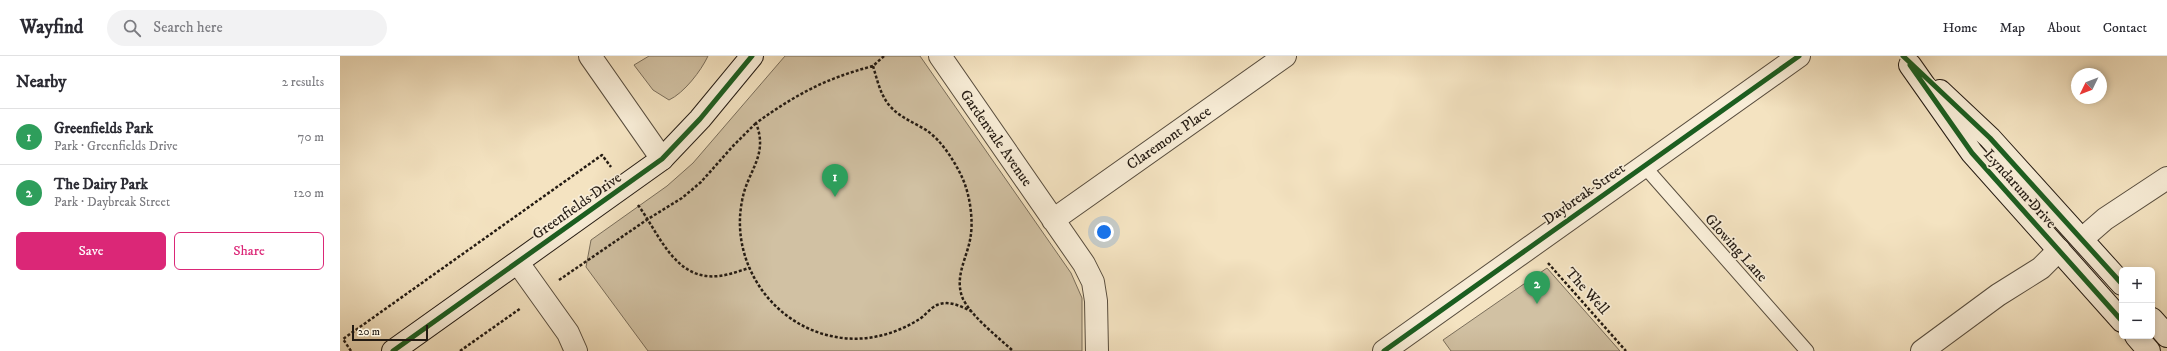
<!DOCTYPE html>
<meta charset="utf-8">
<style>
:root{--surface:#fff;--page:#f2f2f3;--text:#2b2b33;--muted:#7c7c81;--line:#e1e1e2;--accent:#db2777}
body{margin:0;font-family:"IM FELL DW Pica",serif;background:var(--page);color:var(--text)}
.controls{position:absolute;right:12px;bottom:12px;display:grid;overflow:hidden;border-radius:6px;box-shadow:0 2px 6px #0003}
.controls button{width:36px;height:36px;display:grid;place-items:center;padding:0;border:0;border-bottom:1px solid var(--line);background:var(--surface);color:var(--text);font:20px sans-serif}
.compass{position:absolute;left:1731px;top:12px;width:36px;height:36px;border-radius:50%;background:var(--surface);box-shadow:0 2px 6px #0003;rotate:227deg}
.scale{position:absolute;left:12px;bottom:10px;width:76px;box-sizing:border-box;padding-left:4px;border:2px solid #241b13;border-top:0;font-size:11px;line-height:14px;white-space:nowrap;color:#241b13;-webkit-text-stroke:3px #f8edd7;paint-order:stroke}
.you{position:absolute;left:764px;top:176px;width:14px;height:14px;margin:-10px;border:3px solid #fff;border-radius:50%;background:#1a73e8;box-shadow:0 0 0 6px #1a73e833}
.badge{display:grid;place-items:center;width:26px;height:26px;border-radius:50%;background:var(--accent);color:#fff;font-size:13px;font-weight:700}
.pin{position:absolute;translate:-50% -33px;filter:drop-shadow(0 1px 2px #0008)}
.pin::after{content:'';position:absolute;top:21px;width:14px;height:12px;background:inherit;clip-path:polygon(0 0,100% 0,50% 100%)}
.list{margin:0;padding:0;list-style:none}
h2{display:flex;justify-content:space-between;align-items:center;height:52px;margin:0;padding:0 16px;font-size:17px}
h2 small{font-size:13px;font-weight:400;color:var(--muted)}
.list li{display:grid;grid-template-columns:26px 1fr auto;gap:12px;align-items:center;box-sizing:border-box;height:56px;padding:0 16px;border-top:1px solid var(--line)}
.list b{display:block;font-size:15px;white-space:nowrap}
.list p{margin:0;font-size:13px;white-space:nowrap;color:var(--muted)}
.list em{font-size:13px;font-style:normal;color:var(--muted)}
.actions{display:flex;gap:8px;padding:12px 16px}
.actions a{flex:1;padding:9px 0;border:1px solid var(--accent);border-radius:6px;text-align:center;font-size:14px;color:var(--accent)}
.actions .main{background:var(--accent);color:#fff}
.icon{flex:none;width:22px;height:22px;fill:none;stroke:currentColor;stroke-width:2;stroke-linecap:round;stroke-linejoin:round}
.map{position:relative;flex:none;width:1827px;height:295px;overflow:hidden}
header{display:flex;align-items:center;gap:24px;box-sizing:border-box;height:56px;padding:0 20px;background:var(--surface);border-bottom:1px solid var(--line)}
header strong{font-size:19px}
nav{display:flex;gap:22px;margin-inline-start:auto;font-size:14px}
.search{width:280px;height:36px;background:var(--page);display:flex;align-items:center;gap:10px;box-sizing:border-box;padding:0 14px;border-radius:22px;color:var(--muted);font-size:15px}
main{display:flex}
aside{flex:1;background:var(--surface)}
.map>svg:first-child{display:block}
.green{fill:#d1c1a3;stroke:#7a6e5b}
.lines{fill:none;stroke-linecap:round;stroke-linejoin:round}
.lane-casing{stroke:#584d3e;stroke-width:15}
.street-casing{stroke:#584d3e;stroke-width:24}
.secondary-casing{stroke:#241b13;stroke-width:24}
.path{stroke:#241b13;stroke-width:2.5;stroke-dasharray:3 2;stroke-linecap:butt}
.lane{stroke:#f8edd7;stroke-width:13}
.street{stroke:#f8edd7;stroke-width:22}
.secondary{stroke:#f8edd7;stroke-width:22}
.cycleway-casing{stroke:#f8edd7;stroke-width:8}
.cycleway{stroke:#1b5e20;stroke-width:5}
.labels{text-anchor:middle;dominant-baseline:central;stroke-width:3.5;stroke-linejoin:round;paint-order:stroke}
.street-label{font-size:15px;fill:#241b13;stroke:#f8edd7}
</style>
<header>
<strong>Wayfind</strong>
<div class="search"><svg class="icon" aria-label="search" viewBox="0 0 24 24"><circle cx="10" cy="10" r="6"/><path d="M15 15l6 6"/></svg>Search here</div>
<nav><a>Home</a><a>Map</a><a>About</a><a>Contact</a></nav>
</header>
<main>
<aside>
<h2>Nearby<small>2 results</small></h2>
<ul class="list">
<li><span class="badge" style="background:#2e9e5b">1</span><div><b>Greenfields Park</b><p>Park · Greenfields Drive</p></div><em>70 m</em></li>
<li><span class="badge" style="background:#2e9e5b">2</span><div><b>The Dairy Park</b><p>Park · Daybreak Street</p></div><em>120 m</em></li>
</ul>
<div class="actions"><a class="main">Save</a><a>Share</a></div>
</aside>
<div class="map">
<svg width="1827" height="295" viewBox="0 0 1827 295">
<rect width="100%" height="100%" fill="#f4e3c1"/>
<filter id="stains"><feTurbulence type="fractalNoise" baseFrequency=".005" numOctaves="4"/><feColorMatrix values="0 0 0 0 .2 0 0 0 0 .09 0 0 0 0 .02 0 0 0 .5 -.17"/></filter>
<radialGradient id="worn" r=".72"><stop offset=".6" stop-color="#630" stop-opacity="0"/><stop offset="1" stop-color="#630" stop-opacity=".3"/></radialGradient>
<!-- green -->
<path class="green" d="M 309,0 L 368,0 C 361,15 344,37 329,44 L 313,34 L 294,9 Z
M 445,0 L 580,0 L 731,217 L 742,242 L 742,295 L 308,295 L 246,211 L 251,184 L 327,130 L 353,107 Z
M 1207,212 L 1280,295 L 1111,295 L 1103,284 Z"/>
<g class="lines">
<defs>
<path id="lane" d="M 1304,110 L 1467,295"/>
<path id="street" d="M 250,0 L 322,103
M 600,0 L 744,208 L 753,226 L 756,245 L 757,295
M 713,164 L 945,0
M 1742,183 L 1765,163 L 1827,122
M 178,207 L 228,277 L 236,295
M 1044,295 L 1459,0
M 1582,295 L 1658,239 L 1701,212 L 1719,194"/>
<path id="secondary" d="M 1570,9 L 1632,97 L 1782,265
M 1600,35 L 1650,82 L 1782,228
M 1812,263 L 1827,280
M 1796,280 L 1809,295
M 53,295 L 322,103 L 360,63 L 412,0"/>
</defs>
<!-- lane casing -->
<use href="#lane" class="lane-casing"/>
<!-- street casing -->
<use href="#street" class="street-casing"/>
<!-- secondary casing -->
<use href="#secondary" class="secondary-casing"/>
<!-- path -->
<path class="path" d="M 544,0 L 533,10 C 537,23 540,38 549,49 C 559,61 573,66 586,74 C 601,84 613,103 621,119 C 630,137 634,165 630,184 C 626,204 614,222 623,243 C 632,261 658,281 673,295
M 533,10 C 484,23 457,38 416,67 C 429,100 407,115 402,145 C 390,206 431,267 491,280 C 521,287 552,280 578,264 C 584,261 590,252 597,249 C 609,244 620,250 631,255
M 298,149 C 320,179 335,225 379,220 C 389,219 399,215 409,212
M 1208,207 L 1286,295
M 219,224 L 308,163 L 342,142 L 361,126 L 393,90 L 416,67
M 11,295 L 3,283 L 262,99 L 271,111
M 120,295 L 181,252"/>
<!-- lane -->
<use href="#lane" class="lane"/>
<!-- street -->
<use href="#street" class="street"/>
<!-- secondary -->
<use href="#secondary" class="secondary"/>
<defs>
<path id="cycleway" d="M 1563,0 L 1650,82 L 1782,228
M 1570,9 L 1632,97 L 1782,265
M 53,295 L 322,103 L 360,63 L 412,0
M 1044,295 L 1459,0"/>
</defs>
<!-- cycleway casing -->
<use href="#cycleway" class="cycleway-casing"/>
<!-- cycleway -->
<use href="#cycleway" class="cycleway"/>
</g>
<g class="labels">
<!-- street labels -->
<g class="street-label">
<text transform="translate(656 82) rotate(55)">Gardenvale Avenue</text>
<text transform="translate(829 82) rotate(-35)">Claremont Place</text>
<text transform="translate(1680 133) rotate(48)">Lyndarum Drive</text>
<text transform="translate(1244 138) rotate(-35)">Daybreak Street</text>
<text transform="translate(237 150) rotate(-35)">Greenfields Drive</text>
<text transform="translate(1396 192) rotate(48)">Glowing Lane</text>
<text transform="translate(1247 235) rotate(48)">The Well</text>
</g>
</g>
<rect width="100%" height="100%" filter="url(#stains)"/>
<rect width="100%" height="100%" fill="url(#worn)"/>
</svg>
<div class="controls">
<button>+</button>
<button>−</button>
</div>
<svg class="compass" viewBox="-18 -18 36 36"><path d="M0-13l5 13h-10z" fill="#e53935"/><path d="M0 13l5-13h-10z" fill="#7c7c81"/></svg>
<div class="scale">20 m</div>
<div class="you"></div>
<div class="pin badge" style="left:495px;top:141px;background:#2e9e5b">1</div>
<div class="pin badge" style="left:1197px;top:248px;background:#2e9e5b">2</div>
</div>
</main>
